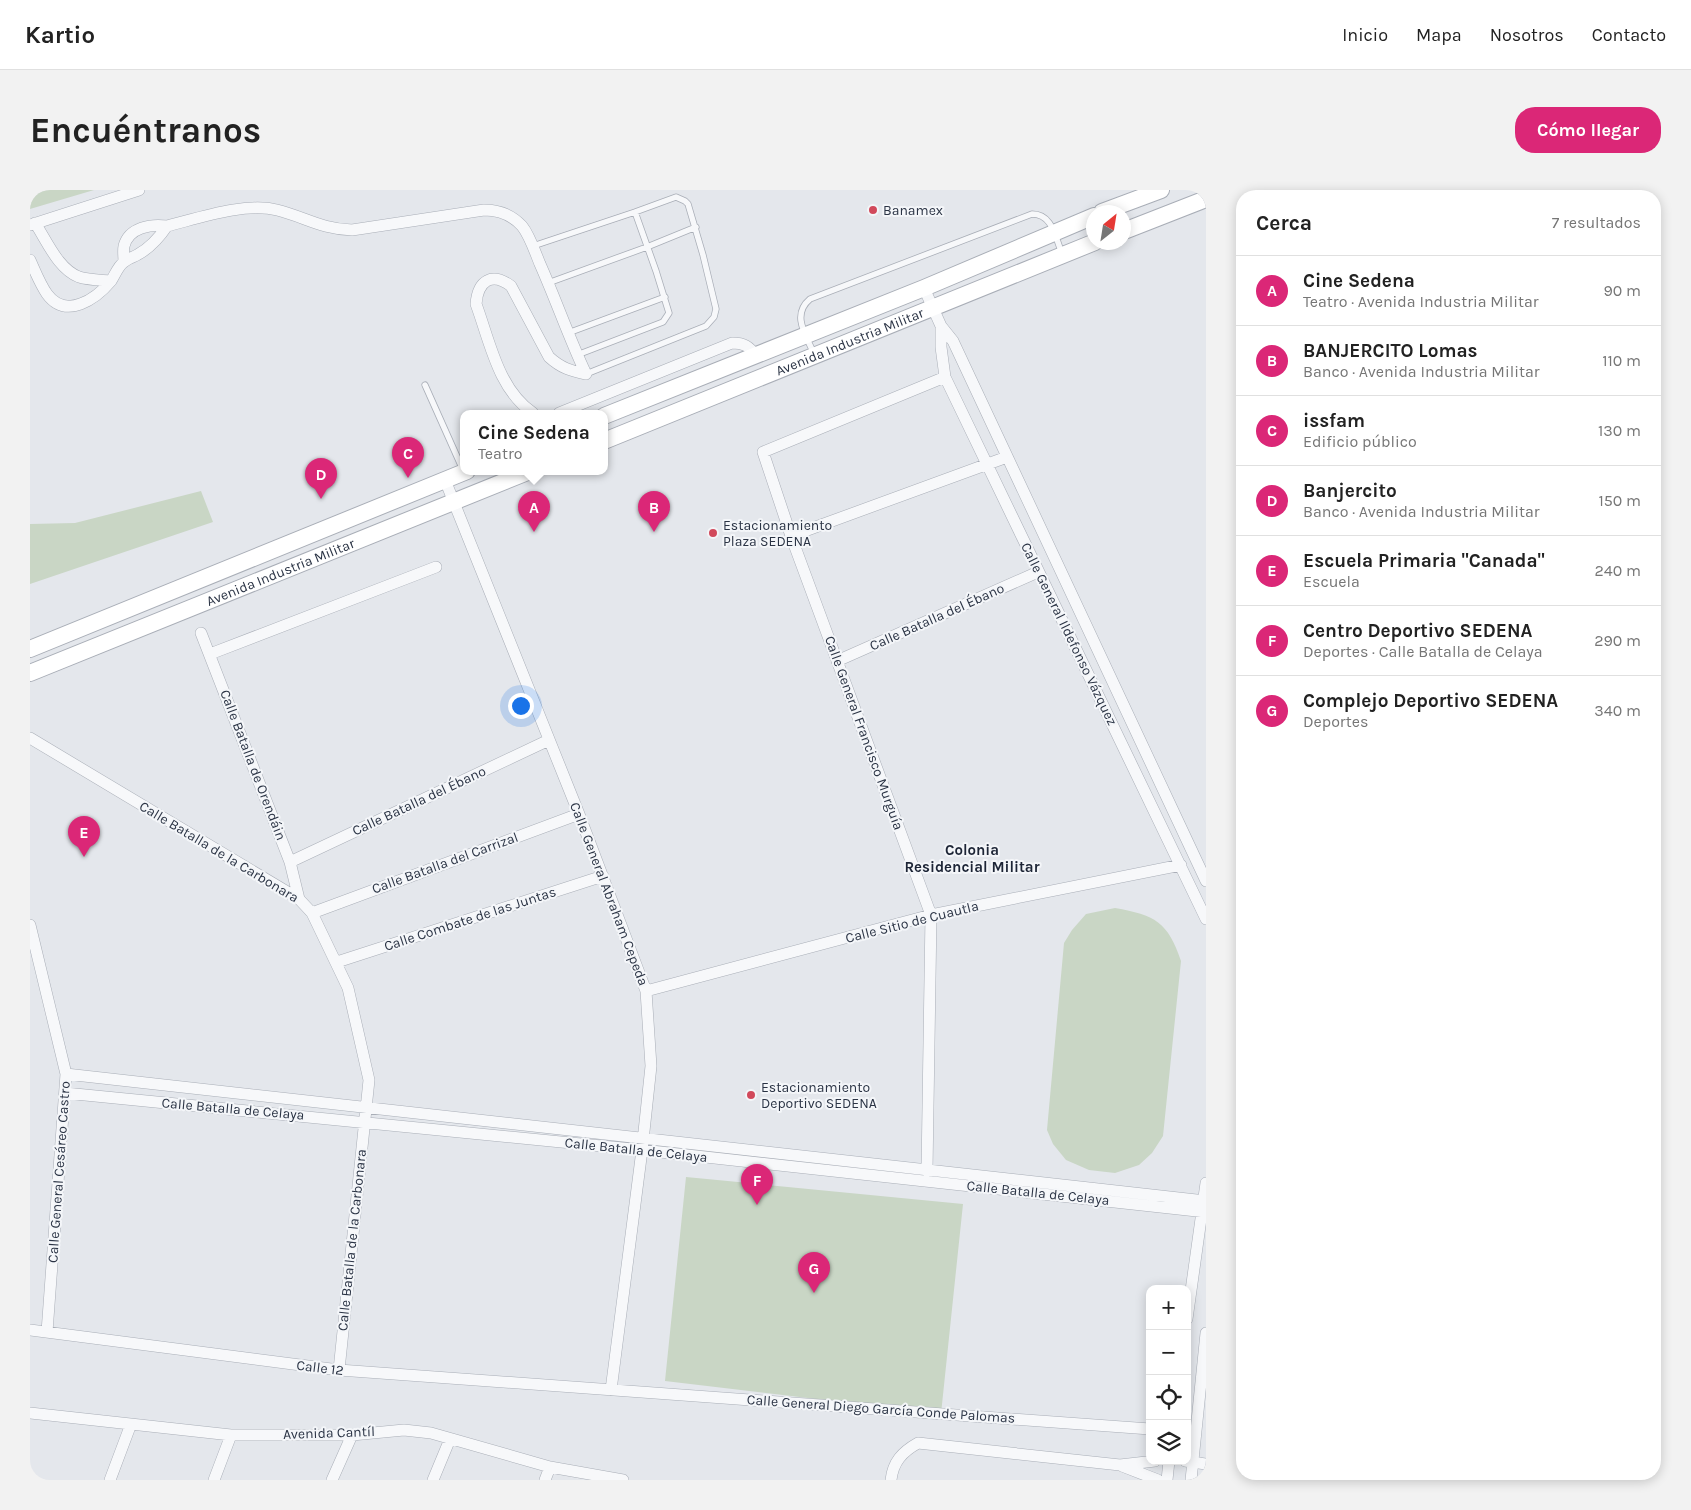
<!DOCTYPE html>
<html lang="es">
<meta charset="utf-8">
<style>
:root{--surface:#fff;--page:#f2f2f2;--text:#222;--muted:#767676;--line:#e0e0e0;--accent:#db2777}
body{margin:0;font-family:Karla,sans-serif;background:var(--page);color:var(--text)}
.controls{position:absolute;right:15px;bottom:15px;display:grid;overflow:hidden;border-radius:10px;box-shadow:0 2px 12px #0003}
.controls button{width:45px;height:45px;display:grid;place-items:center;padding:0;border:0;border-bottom:1px solid var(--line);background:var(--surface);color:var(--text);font:25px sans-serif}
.compass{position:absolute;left:1056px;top:15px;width:45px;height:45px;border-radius:50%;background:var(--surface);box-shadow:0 2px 12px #0003;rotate:30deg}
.you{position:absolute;left:490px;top:515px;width:18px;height:18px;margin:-12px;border:4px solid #fff;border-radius:50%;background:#1a73e8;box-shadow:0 0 0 8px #1a73e833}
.badge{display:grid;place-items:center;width:32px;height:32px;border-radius:50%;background:var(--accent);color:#fff;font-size:16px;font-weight:700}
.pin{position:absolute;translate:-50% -41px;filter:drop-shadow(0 1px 2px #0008)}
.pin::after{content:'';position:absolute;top:26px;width:18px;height:15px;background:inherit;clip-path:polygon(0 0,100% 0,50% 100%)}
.popup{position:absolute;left:430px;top:220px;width:148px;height:65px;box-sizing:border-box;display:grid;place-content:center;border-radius:10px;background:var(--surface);filter:drop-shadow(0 1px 4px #0005);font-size:16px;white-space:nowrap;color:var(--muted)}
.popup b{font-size:19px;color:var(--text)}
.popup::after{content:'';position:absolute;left:50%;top:100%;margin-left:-10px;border:10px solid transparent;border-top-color:var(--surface)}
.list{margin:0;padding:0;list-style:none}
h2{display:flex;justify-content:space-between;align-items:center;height:65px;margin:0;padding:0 20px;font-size:21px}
h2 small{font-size:16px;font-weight:400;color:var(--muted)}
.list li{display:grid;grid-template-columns:32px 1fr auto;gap:15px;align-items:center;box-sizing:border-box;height:70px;padding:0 20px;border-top:1px solid var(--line)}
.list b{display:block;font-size:19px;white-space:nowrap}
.list p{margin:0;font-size:16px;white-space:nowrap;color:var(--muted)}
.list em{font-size:16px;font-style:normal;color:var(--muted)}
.icon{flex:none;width:28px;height:28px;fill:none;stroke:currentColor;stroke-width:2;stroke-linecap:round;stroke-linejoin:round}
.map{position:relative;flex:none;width:1176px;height:1290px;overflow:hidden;border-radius:20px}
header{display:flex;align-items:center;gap:30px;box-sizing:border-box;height:70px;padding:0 25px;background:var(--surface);border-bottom:1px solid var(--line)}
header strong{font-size:24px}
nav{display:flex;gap:28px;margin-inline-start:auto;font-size:18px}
.intro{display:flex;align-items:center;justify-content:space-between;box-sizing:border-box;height:120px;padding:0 30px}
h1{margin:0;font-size:35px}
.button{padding:12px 22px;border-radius:20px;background:var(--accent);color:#fff;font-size:18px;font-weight:700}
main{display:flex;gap:30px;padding:0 30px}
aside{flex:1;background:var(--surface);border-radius:20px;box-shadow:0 2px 12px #0003}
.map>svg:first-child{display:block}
.green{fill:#c9d6c5}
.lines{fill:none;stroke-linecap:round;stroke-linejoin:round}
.service-casing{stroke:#a9aeb7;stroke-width:7}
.minor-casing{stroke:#a9aeb7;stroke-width:12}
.secondary-casing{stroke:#a9aeb7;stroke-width:18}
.service{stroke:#f7f8fa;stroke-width:5.5}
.minor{stroke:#f7f8fa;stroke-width:11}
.secondary{stroke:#fff;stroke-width:16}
.poi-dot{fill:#d1495b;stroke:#f4f6f9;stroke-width:2}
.labels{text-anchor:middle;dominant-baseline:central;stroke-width:4;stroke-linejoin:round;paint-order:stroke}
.poi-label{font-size:14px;fill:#2b3445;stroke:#f4f6f9;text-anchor:start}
.street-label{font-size:14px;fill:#2b3445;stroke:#f4f6f9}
.neighbourhood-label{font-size:15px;font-weight:bold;fill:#1d2536;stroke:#f4f6f9}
</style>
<header>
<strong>Kartio</strong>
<nav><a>Inicio</a><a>Mapa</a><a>Nosotros</a><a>Contacto</a></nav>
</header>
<div class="intro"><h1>Encuéntranos</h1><a class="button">Cómo llegar</a></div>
<main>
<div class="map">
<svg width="1176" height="1290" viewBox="0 0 1176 1290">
<rect width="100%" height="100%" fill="#e4e7ec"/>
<!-- green -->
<path class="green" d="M 0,0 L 64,0 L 0,19 Z
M 171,301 L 183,332 L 0,394 L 0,334 L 45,333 Z
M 1085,718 C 1125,725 1138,732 1151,771 L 1133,946 L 1122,963 L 1109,975 L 1085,983 L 1059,980 L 1036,970 L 1023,954 L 1017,940 L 1034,753 L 1042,740 L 1056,724 Z
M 656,987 L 933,1014 L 911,1224 L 635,1191 Z"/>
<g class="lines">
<defs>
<path id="service" d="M 503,56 L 605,22 L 626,81 L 639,123 L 633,132 L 547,165
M 518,93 L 617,57 L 666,37
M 538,143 L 635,107
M 784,164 C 776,145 761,125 780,109 L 1002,24 C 1023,24 1025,48 1032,63
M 556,184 L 676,136 L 684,127 L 686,119 L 673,65 L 658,14 L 655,11 L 646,7 L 605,22
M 395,195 L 433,280"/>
<path id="minor" d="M 5,33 C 17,51 28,79 49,87 C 59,90 70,90 81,91
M 0,35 L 109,0
M 0,70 C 5,81 10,94 17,104 C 36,130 66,109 81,91 C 85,85 88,76 94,72 C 97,69 103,67 107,65 C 120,58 129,48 137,36
M 94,72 C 94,67 93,61 94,56 C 99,37 121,34 137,36 C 169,28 215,12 247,20 C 275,27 291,39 322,40 L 454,20 C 468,20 482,25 492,36 C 500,46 505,62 510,74 C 526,110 539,148 556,184
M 894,98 L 911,136 L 923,151 L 1176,691
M 911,136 L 911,157 L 915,187 L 1176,729
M 503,223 C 468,199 460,152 446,114 C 448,90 462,82 481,96 L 519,167 C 531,178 541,181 556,184
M 529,223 L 702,153 C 714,153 719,156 726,166
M 415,290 L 549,624 L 616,801 L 621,876 L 612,960 L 581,1200
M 761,346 L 977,267
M 171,443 L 260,672 L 269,709
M 180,464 L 406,377
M 807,471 L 1008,382
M 0,548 L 269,709 L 282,723 L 318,798 L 339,890 L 309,1180
M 260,672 L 519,550
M 282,723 L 549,624
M 0,735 L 36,884 L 17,1142
M 307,772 L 573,686
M 616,801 L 901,725 L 1151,675
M 36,884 L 1176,1011
M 35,903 L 612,960 L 1176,1022
M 897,981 L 901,725 L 761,346 L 733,262 L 915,187
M 1157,1129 L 1176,993
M 0,1140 L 309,1180 L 1120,1239
M 0,1223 L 201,1245 L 322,1245 L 374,1240 L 401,1243 L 520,1277 L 593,1290
M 1155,1271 L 1176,1274
M 1092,1276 L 1128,1290
M 80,1290 L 101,1234
M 184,1290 L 201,1245
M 302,1290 L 322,1245
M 403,1290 L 420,1249
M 515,1290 L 520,1277
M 861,1290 C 863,1272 872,1262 888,1253 L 1090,1275 L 1125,1271
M 1137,1290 L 1139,1271
M 1161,1290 L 1176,1143"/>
<g id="secondary">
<path d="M 1072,22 L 1131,0"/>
<path d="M 1094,41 L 1176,9"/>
<path d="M 574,226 L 894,98 L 1064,26"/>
<path id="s1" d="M 574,251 L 1065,52"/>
<path d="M 0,459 L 437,281"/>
<path id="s2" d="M 0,483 L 500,281"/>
</g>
</defs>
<!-- service casing -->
<use href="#service" class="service-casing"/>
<!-- minor casing -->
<use href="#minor" class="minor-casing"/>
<!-- secondary casing -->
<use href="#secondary" class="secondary-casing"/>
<!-- service -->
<use href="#service" class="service"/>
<!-- minor -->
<use href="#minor" class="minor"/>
<!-- secondary -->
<use href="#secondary" class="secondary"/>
</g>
<!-- markers -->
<g class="poi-dot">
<circle cx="843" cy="20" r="5"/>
<circle cx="683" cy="343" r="5"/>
<circle cx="721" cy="905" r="5"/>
</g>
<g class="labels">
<!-- poi labels -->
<g class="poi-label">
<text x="853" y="20">Banamex</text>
<text x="693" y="335">Estacionamiento<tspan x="693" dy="16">Plaza SEDENA</tspan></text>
<text x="731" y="897">Estacionamiento<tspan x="731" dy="16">Deportivo SEDENA</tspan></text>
</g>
<!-- street labels -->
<g class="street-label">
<text stroke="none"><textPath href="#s1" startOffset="265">Avenida Industria Militar</textPath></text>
<text stroke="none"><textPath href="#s2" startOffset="270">Avenida Industria Militar</textPath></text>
<text transform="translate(907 427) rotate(-24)">Calle Batalla del Ébano</text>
<text transform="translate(1039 444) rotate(64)">Calle General Ildefonso Vázquez</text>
<text transform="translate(834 543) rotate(70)">Calle General Francisco Murguía</text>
<text transform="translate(223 575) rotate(69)">Calle Batalla de Orendáin</text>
<text transform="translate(389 611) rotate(-25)">Calle Batalla del Ébano</text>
<text transform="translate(189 662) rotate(31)">Calle Batalla de la Carbonara</text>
<text transform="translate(415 673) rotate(-20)">Calle Batalla del Carrizal</text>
<text transform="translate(579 704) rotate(69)">Calle General Abraham Cepeda</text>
<text transform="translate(440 729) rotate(-18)">Calle Combate de las Juntas</text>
<text transform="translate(882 732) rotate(-14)">Calle Sitio de Cuautla</text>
<text transform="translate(203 919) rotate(5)">Calle Batalla de Celaya</text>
<text transform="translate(606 960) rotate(6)">Calle Batalla de Celaya</text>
<text transform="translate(29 982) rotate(-86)">Calle General Cesáreo Castro</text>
<text transform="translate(1008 1003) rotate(6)">Calle Batalla de Celaya</text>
<text transform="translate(322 1050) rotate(-84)">Calle Batalla de la Carbonara</text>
<text transform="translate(290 1178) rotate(7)">Calle 12</text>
<text transform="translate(851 1219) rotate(4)">Calle General Diego García Conde Palomas</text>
<text transform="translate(299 1243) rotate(-2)">Avenida Cantíl</text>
</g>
<!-- neighbourhood labels -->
<g class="neighbourhood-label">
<text x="942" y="660">Colonia<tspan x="942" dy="17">Residencial Militar</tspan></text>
</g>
</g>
</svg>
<div class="controls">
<button>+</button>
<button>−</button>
<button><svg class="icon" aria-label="locate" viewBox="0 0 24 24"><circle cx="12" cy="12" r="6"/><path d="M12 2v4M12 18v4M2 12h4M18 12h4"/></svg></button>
<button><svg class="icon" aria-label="layers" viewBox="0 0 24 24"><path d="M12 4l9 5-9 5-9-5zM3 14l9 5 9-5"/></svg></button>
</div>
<svg class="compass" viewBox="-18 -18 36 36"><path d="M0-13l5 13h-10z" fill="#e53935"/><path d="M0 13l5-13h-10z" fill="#767676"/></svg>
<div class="you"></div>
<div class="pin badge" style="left:504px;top:342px">A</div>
<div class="popup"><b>Cine Sedena</b>Teatro</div>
<div class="pin badge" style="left:624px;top:342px">B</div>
<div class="pin badge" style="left:378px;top:288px">C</div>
<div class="pin badge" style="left:291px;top:309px">D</div>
<div class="pin badge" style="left:54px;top:667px">E</div>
<div class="pin badge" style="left:727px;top:1015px">F</div>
<div class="pin badge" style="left:784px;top:1103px">G</div>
</div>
<aside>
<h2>Cerca<small>7 resultados</small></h2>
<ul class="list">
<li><span class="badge">A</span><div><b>Cine Sedena</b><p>Teatro · Avenida Industria Militar</p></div><em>90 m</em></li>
<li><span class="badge">B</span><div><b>BANJERCITO Lomas</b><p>Banco · Avenida Industria Militar</p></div><em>110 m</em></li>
<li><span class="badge">C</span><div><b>issfam</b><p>Edificio público</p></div><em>130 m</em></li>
<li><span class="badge">D</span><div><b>Banjercito</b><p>Banco · Avenida Industria Militar</p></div><em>150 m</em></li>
<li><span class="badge">E</span><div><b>Escuela Primaria &quot;Canada&quot;</b><p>Escuela</p></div><em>240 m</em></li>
<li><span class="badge">F</span><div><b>Centro Deportivo SEDENA</b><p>Deportes · Calle Batalla de Celaya</p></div><em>290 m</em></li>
<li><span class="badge">G</span><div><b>Complejo Deportivo SEDENA</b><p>Deportes</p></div><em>340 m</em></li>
</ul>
</aside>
</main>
